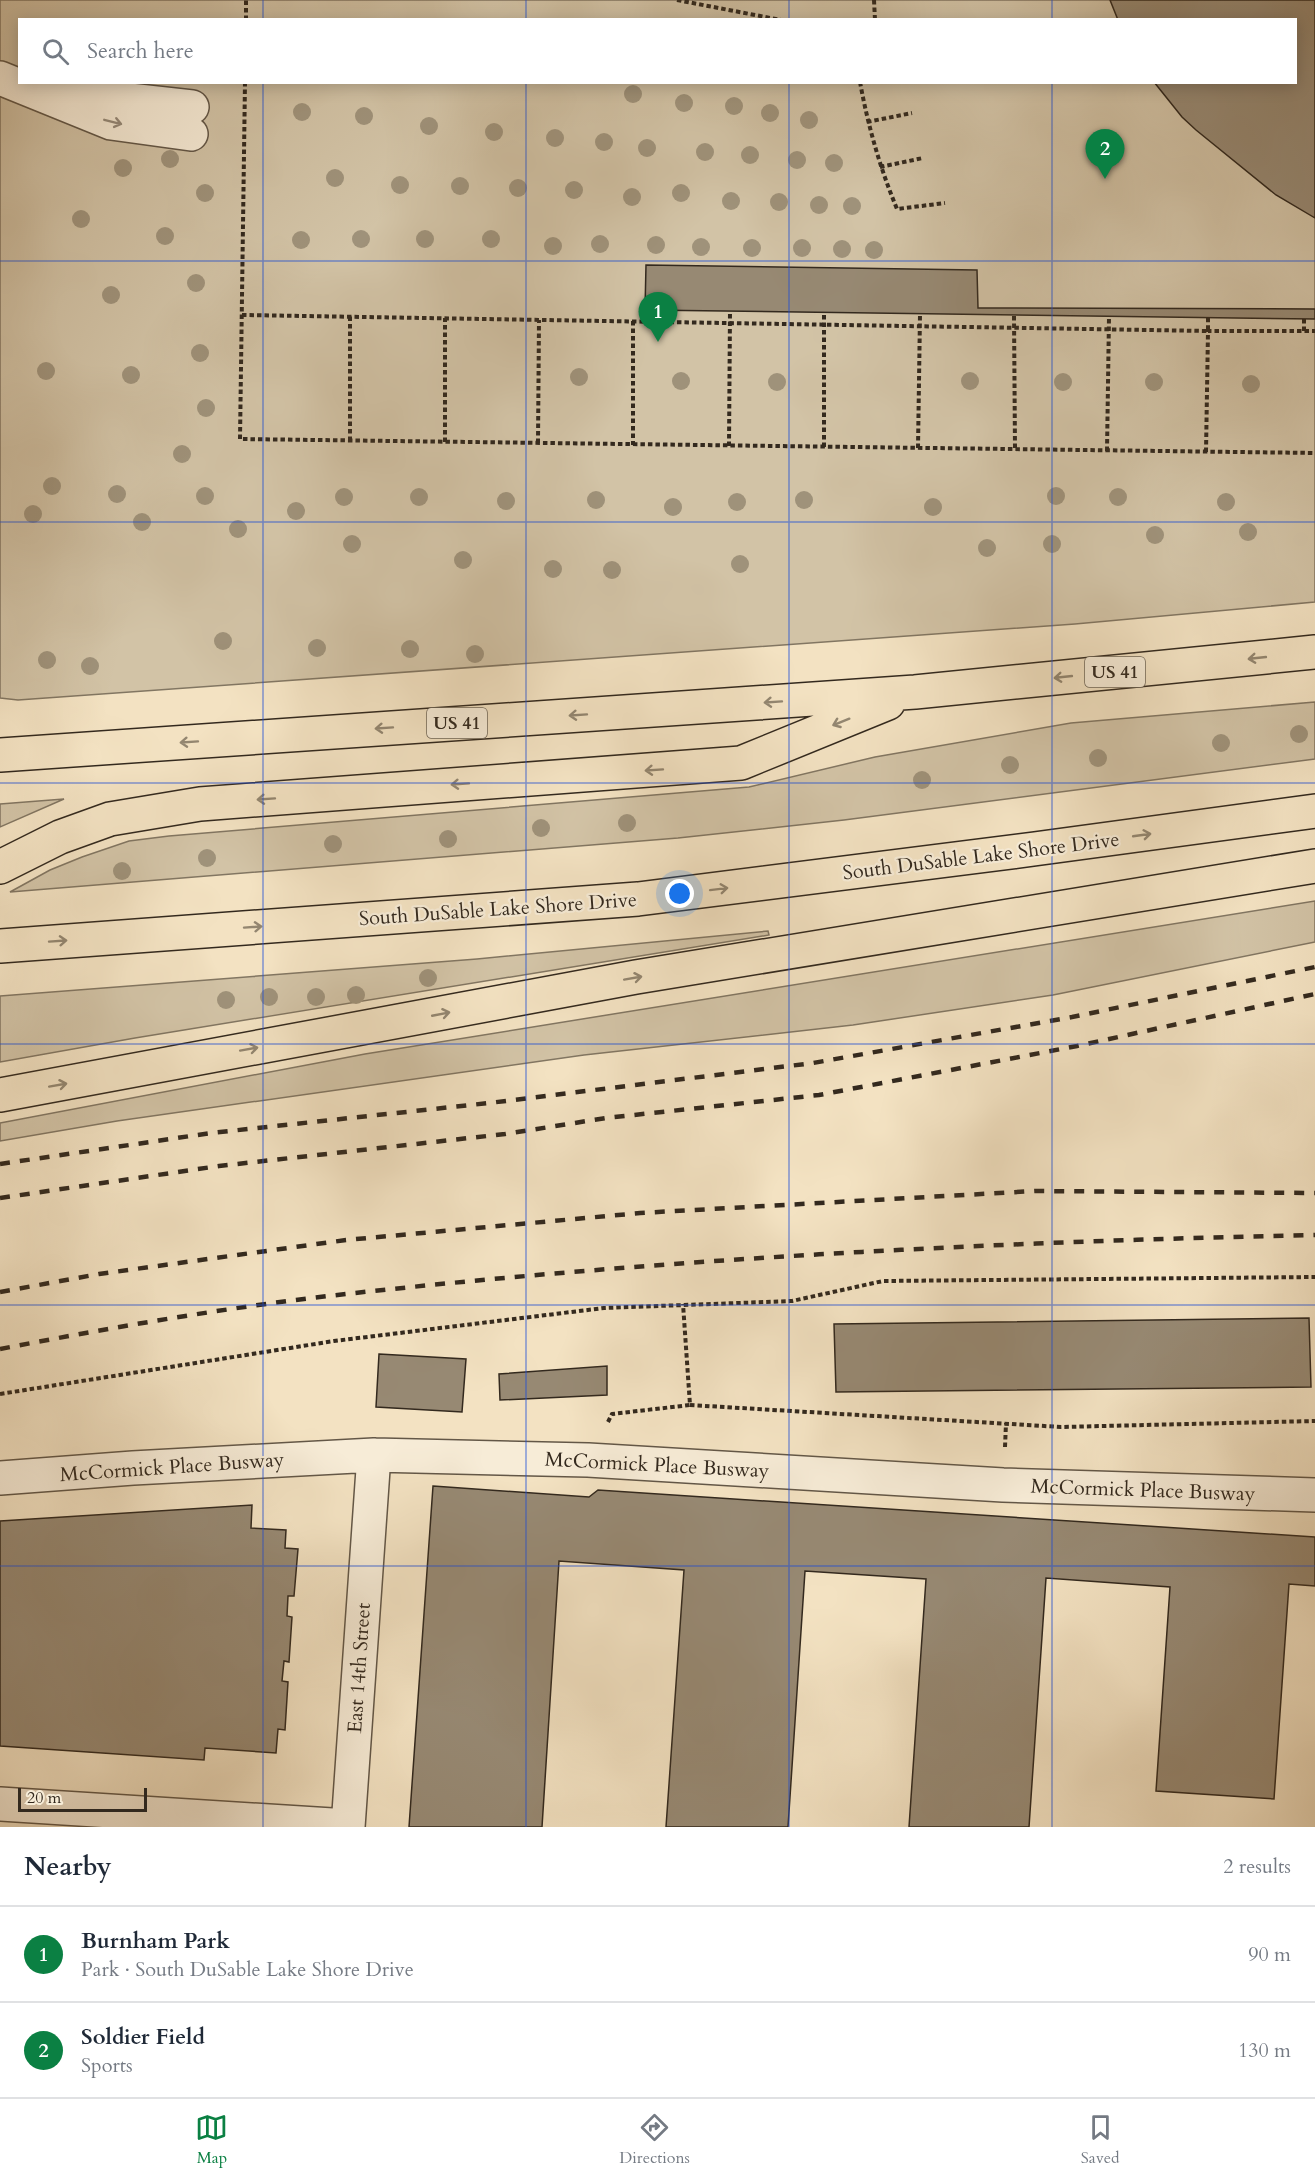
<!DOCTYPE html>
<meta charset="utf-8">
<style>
:root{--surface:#fff;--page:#f2f2f3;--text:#1f2937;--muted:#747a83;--line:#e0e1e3;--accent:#0b8043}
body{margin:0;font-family:Cardo,serif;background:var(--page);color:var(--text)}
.scale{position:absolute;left:18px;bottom:15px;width:129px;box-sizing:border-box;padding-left:6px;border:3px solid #33291e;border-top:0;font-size:16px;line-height:21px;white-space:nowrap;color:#33291e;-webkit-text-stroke:4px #f7ecd7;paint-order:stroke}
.you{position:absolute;left:680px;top:894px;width:21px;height:21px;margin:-15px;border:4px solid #fff;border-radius:50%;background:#1a73e8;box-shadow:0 0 0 9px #1a73e833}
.badge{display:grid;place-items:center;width:39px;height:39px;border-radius:50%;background:var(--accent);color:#fff;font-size:20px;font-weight:700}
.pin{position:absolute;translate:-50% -50px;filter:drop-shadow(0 2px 3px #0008)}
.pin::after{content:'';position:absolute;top:32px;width:21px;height:18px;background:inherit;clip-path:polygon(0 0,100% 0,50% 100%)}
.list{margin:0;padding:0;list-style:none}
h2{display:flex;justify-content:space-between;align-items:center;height:78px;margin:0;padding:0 24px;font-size:26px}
h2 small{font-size:20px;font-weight:400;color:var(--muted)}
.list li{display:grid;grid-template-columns:39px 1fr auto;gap:18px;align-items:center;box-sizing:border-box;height:96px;padding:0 24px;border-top:2px solid var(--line)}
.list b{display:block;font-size:22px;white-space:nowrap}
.list p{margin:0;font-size:20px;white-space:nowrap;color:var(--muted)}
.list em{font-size:20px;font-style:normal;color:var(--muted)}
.icon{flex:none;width:33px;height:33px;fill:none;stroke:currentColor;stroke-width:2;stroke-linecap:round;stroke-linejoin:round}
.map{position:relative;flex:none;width:1315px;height:1827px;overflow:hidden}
.search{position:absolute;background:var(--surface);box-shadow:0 3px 15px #0003;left:18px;right:18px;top:18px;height:66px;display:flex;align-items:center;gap:15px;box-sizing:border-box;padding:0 21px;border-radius:0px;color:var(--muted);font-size:22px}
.sheet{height:270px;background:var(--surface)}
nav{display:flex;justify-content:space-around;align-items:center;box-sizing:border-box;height:84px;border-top:2px solid var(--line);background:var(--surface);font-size:16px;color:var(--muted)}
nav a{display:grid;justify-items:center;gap:3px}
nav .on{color:var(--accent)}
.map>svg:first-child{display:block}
.green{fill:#d2c3a6;stroke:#827662;stroke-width:1.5;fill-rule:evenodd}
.building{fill:#978973;stroke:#33291e;stroke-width:1.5}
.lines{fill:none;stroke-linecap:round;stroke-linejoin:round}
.minor-casing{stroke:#635747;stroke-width:36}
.highway-casing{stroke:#33291e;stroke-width:36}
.path{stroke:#33291e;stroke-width:4;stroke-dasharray:4.5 3;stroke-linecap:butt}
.minor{stroke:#f7ecd7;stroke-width:33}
.highway{stroke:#f3e2c2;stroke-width:33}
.rail{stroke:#33291e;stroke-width:4.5;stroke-dasharray:10 10;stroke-linecap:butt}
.tree{fill:#9f927a}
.oneway{stroke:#958a7a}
.oneway2{stroke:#938670}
.grid{fill:none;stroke:#1d4ed8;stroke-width:1.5;stroke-opacity:0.55}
.labels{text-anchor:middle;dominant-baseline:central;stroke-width:4.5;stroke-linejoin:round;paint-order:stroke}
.shield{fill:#f7ecd7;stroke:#6e6456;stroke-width:1.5}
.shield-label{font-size:18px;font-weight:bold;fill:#33291e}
.street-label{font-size:20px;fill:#33291e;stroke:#f7ecd7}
</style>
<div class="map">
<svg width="1315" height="1827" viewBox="0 0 1315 1827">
<rect width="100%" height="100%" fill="#f3e2c2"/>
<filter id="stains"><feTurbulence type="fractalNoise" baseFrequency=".00333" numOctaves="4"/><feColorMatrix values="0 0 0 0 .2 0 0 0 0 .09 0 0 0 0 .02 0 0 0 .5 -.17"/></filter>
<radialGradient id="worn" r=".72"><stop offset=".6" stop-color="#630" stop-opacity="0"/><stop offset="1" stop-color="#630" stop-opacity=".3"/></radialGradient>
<!-- green -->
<path class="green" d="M 0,0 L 1315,0 L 1315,602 L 1075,624 L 18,700 L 0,698 ZM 20,20 L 1296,20 L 1296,82 L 20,82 Z
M 1315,702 L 1315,759 L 844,820 L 678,838 L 10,892 L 50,870 L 82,857 L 129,841 L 169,836 L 749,787 L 875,757 L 1071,723 Z
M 64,799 L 0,827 L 0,804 Z
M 1315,901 L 1315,942 L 1053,995 L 853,1025 L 584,1055 L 117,1121 L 0,1141 L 0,1123 L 365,1054 Z
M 768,931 L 769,935 L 135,1038 L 0,1062 L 0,996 L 477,959 Z"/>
<!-- building -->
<path class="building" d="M 1110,0 L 1315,0 L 1315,218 L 1276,195 L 1196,130 L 1182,117 L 1154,82 L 1296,82 L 1296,20 L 1118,20 Z
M 646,265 L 977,270 L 978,308 L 1315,309 L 1315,319 L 645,310 Z
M 1309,1318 L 1311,1387 L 836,1392 L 834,1324 Z
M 379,1354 L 466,1359 L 462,1412 L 376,1407 Z
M 607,1366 L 607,1395 L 500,1400 L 499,1374 Z
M 433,1486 L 589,1497 L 598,1490 L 1315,1537 L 1315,1586 L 1289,1584 L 1274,1799 L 1156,1791 L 1170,1587 L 1046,1578 L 1029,1827 L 909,1827 L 926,1579 L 805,1571 L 788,1827 L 666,1827 L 684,1570 L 559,1561 L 542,1827 L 409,1827 Z
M 252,1505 L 251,1528 L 286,1530 L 285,1548 L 298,1549 L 294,1596 L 288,1596 L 287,1616 L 292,1617 L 289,1662 L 284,1661 L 282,1681 L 288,1682 L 285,1730 L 278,1729 L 276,1753 L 205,1748 L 204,1760 L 0,1746 L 0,1521 Z"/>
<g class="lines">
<defs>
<path id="minor" d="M 0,78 L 111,123 L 191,134
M 68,90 L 111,98 L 192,107
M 0,1478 L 133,1468 L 374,1455 L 588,1460 L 1003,1485 L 1315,1495
M 0,1804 L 348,1826
M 348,1827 L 374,1455"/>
<path id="highway" d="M 0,755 L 915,692 L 1315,652
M 0,867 L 60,837 L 110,819 L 200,804 L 741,763 L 888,703
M 0,946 L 638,899 L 1034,849 L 1315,811
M 0,1095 L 636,977 L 1315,866"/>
</defs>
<!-- minor casing -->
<use href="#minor" class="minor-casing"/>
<!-- highway casing -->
<use href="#highway" class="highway-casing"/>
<!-- path -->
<path class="path" d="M 677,0 L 781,20
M 874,0 L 875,20
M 246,20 L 246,0
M 245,82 L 240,439 L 1315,453
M 860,82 C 868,126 880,168 897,209 L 945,203
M 867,122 L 912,113
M 880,167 L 923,158
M 242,315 L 1208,331 L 1208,318
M 1014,316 L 1015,449
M 1304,319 L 1304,331
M 633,321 L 633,445
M 350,441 L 350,316
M 445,442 L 445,318
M 538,443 L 539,320
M 729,446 L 730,312
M 824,447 L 824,314
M 918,448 L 920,315
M 1107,451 L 1109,317
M 1206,452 L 1208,331 L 1315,331
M 0,1394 L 334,1341 L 604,1308 L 792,1301 L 883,1281 L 1315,1277
M 690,1405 L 1061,1427 L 1315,1421
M 608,1422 L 612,1414 L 690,1405 L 683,1304
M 1005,1447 L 1006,1423"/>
<!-- minor -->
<use href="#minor" class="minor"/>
<!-- highway -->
<use href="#highway" class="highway"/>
<!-- rail -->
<path class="rail" d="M 0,1164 L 211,1133 L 489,1103 L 813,1063 L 1072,1017 L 1315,967
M 0,1198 L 219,1166 L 505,1134 L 606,1118 L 819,1095 L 1077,1046 L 1315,994
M 0,1292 L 99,1274 L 346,1240 L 640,1213 L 1035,1191 L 1315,1193
M 0,1349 C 109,1328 218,1309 328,1296 C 655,1259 986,1242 1315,1235"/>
</g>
<!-- trees -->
<g class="tree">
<circle cx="633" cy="94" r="9"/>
<circle cx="684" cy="103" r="9"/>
<circle cx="734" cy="106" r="9"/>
<circle cx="302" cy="112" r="9"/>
<circle cx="770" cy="113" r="9"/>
<circle cx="364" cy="116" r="9"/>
<circle cx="809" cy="120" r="9"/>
<circle cx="429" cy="126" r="9"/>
<circle cx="494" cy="132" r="9"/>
<circle cx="555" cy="138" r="9"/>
<circle cx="604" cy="142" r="9"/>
<circle cx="647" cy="148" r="9"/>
<circle cx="705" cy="152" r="9"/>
<circle cx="750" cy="155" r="9"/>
<circle cx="170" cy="159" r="9"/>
<circle cx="797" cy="160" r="9"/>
<circle cx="834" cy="163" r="9"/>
<circle cx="123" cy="168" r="9"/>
<circle cx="335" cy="178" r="9"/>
<circle cx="400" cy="185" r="9"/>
<circle cx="460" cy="186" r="9"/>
<circle cx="518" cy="188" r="9"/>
<circle cx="574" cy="190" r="9"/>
<circle cx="205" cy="193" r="9"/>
<circle cx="681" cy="193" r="9"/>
<circle cx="632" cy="197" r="9"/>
<circle cx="731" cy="201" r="9"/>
<circle cx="779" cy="202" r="9"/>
<circle cx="819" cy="205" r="9"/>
<circle cx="852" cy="206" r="9"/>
<circle cx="81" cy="219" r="9"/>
<circle cx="165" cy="236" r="9"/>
<circle cx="361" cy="239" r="9"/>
<circle cx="425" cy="239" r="9"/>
<circle cx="491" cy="239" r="9"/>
<circle cx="301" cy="240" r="9"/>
<circle cx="600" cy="244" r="9"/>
<circle cx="656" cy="245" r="9"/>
<circle cx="553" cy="246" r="9"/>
<circle cx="701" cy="247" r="9"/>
<circle cx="752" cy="248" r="9"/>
<circle cx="802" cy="248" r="9"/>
<circle cx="842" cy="249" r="9"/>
<circle cx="874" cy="250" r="9"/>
<circle cx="196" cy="283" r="9"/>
<circle cx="111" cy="295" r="9"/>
<circle cx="200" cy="353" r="9"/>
<circle cx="46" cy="371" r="9"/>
<circle cx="131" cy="375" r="9"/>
<circle cx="579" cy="377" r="9"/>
<circle cx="681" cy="381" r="9"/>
<circle cx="970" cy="381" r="9"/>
<circle cx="777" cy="382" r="9"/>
<circle cx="1063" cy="382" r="9"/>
<circle cx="1154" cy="382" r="9"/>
<circle cx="1251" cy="384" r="9"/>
<circle cx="206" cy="408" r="9"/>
<circle cx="182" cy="454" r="9"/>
<circle cx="52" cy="486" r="9"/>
<circle cx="117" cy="494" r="9"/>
<circle cx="205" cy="496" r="9"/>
<circle cx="1056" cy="496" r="9"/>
<circle cx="344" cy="497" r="9"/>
<circle cx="419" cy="497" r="9"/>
<circle cx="1118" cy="497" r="9"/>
<circle cx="596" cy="500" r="9"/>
<circle cx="804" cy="500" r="9"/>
<circle cx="506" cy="501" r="9"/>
<circle cx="737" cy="502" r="9"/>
<circle cx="1226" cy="502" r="9"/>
<circle cx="673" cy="507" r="9"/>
<circle cx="933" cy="507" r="9"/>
<circle cx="296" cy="511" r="9"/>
<circle cx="33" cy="514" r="9"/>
<circle cx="142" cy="522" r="9"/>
<circle cx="238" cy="529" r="9"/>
<circle cx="1248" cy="532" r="9"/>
<circle cx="1155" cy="535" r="9"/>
<circle cx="352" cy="544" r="9"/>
<circle cx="1052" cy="544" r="9"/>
<circle cx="987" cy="548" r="9"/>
<circle cx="463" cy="560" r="9"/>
<circle cx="740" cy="564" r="9"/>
<circle cx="553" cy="569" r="9"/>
<circle cx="612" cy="570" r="9"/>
<circle cx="223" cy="641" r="9"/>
<circle cx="317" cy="648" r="9"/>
<circle cx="410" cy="649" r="9"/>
<circle cx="475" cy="654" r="9"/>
<circle cx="47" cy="660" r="9"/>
<circle cx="90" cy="666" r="9"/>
<circle cx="1299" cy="734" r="9"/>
<circle cx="1221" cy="743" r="9"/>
<circle cx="1098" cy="758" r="9"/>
<circle cx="1010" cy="765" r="9"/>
<circle cx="922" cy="780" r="9"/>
<circle cx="627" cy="823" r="9"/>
<circle cx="541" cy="828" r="9"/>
<circle cx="448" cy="839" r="9"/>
<circle cx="333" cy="844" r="9"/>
<circle cx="207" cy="858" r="9"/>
<circle cx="122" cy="871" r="9"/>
<circle cx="428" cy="978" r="9"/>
<circle cx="356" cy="995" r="9"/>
<circle cx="269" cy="997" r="9"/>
<circle cx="316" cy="997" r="9"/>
<circle cx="226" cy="1000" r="9"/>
</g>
<!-- one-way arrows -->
<defs><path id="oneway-shaft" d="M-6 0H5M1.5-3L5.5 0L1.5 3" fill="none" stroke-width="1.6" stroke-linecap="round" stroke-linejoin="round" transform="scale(1.5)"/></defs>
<use class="oneway" href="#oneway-shaft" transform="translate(113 122) rotate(14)"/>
<g class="oneway2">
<use href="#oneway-shaft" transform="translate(1257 658) rotate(174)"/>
<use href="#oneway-shaft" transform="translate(1063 677) rotate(174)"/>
<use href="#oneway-shaft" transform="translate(773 702) rotate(176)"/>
<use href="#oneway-shaft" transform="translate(578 715) rotate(176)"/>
<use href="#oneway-shaft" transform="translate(841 722) rotate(158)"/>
<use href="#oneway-shaft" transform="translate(384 728) rotate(176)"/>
<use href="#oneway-shaft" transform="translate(189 742) rotate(176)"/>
<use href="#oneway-shaft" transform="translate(654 770) rotate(176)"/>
<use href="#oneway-shaft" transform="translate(460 784) rotate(176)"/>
<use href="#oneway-shaft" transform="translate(266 799) rotate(176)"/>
<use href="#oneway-shaft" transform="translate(1142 835) rotate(-8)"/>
<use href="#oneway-shaft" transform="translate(719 889) rotate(-7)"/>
<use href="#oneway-shaft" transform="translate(253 927) rotate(-4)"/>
<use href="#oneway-shaft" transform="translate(58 941) rotate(-4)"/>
<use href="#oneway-shaft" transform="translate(633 978) rotate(-10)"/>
<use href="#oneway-shaft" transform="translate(441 1014) rotate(-11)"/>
<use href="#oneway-shaft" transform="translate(249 1049) rotate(-10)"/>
<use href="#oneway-shaft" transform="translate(58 1085) rotate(-10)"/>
</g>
<!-- grid -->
<path class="grid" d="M 263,0 L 263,20M 526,0 L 526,20M 789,0 L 789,20M 1052,0 L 1052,20M 263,82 L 263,1827M 526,82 L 526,1827M 789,82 L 789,1827M 1052,82 L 1052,1827M 0,261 L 1315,261M 0,522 L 1315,522M 0,783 L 1315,783M 0,1044 L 1315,1044M 0,1305 L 1315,1305M 0,1566 L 1315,1566"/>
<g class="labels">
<!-- shield labels -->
<g class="shield">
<rect x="1085" y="657" width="60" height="30" rx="4.5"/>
<rect x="427" y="708" width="60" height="30" rx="4.5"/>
</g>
<g class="shield-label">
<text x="1115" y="672">US 41</text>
<text x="457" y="723">US 41</text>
</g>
<!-- street labels -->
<g class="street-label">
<text transform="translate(981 856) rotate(-7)">South DuSable Lake Shore Drive</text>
<text transform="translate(498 909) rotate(-4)">South DuSable Lake Shore Drive</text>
<text transform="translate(657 1465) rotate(3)">McCormick Place Busway</text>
<text transform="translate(172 1467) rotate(-4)">McCormick Place Busway</text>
<text transform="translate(1143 1490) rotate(2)">McCormick Place Busway</text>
<text transform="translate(359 1668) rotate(-86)">East 14th Street</text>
</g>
</g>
<rect width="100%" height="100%" filter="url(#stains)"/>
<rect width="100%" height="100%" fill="url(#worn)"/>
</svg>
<div class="scale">20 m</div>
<div class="you"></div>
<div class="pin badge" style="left:658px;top:342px">1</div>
<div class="pin badge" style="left:1105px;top:179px">2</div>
<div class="search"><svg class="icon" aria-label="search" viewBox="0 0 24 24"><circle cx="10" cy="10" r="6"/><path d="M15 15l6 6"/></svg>Search here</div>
</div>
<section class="sheet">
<h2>Nearby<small>2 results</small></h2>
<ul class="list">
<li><span class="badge">1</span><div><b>Burnham Park</b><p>Park · South DuSable Lake Shore Drive</p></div><em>90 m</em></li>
<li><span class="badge">2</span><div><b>Soldier Field</b><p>Sports</p></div><em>130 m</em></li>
</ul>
</section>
<nav>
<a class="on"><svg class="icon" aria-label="map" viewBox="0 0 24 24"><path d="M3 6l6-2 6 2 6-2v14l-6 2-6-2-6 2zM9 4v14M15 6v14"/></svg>Map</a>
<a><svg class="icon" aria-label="directions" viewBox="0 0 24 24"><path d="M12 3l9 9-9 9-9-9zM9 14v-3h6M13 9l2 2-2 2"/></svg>Directions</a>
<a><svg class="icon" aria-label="saved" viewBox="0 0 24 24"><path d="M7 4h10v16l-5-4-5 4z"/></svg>Saved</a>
</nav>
